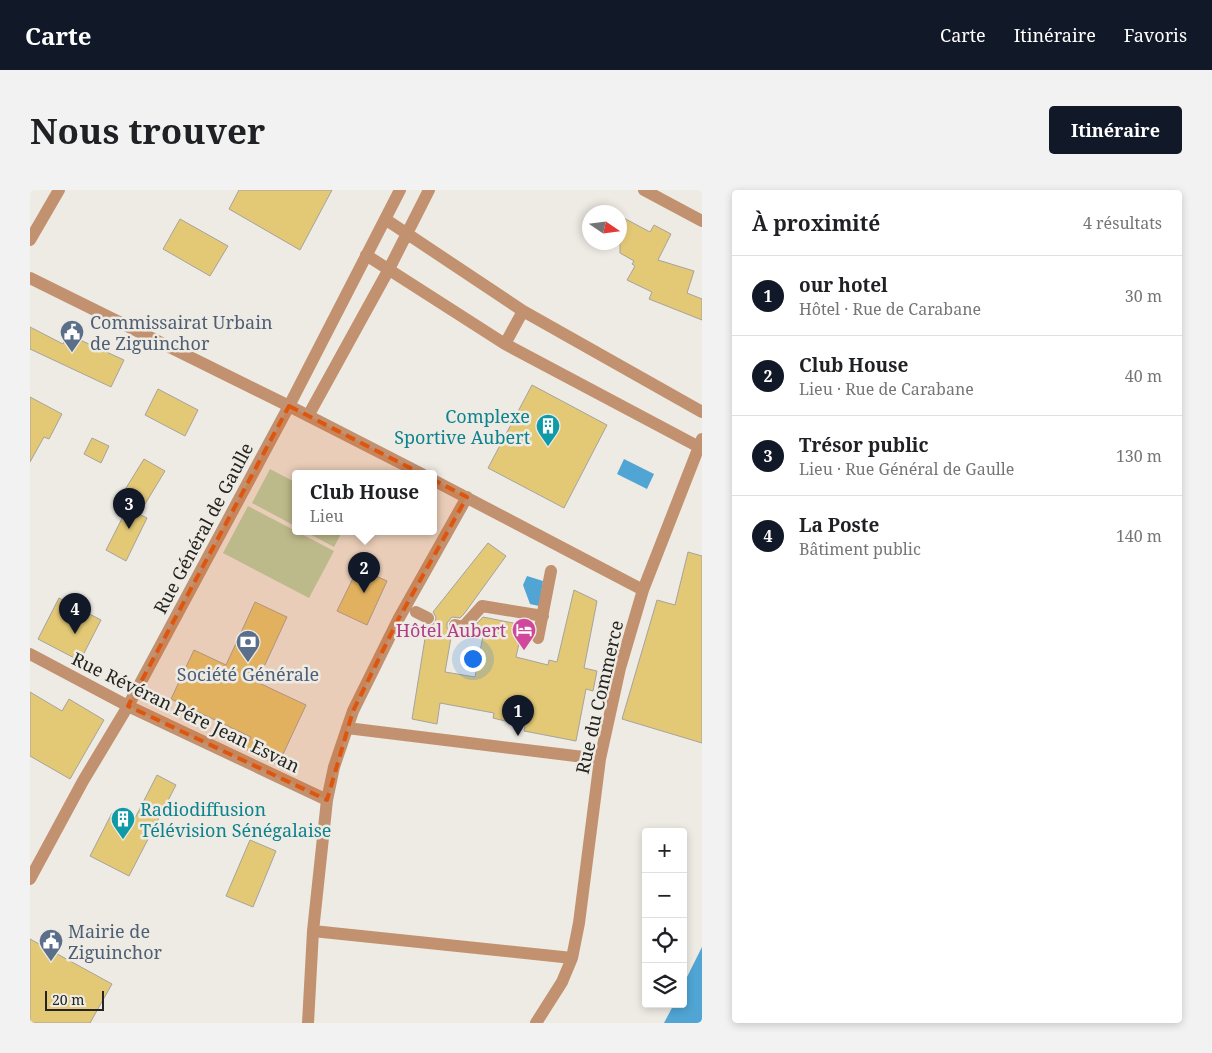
<!DOCTYPE html>
<html lang="fr">
<meta charset="utf-8">
<style>
:root{--surface:#fff;--page:#f2f2f2;--text:#202124;--muted:#757577;--line:#e0e0e0;--accent:#111827}
body{margin:0;font-family:"Noto Serif",serif;background:var(--page);color:var(--text)}
.controls{position:absolute;right:15px;bottom:15px;display:grid;overflow:hidden;border-radius:5px;box-shadow:0 2px 8px #0003}
.controls button{width:45px;height:45px;display:grid;place-items:center;padding:0;border:0;border-bottom:1px solid var(--line);background:var(--surface);color:var(--text);font:25px sans-serif}
.compass{position:absolute;left:552px;top:15px;width:45px;height:45px;border-radius:50%;background:var(--surface);box-shadow:0 2px 8px #0003;rotate:103deg}
.scale{position:absolute;left:15px;bottom:12px;width:59px;box-sizing:border-box;padding-left:5px;border:2px solid #252421;border-top:0;font-size:14px;line-height:18px;white-space:nowrap;color:#252421;-webkit-text-stroke:4px #edebe3;paint-order:stroke}
.you{position:absolute;left:442px;top:468px;width:18px;height:18px;margin:-12px;border:4px solid #fff;border-radius:50%;background:#1a73e8;box-shadow:0 0 0 8px #1a73e833}
.badge{display:grid;place-items:center;width:32px;height:32px;border-radius:50%;background:var(--accent);color:#fff;font-size:16px;font-weight:700}
.pin{position:absolute;translate:-50% -41px;filter:drop-shadow(0 1px 2px #0008)}
.pin::after{content:'';position:absolute;top:26px;width:18px;height:15px;background:inherit;clip-path:polygon(0 0,100% 0,50% 100%)}
.popup{position:absolute;left:262px;top:280px;width:145px;height:65px;box-sizing:border-box;display:grid;place-content:center;border-radius:5px;background:var(--surface);filter:drop-shadow(0 1px 4px #0005);font-size:16px;white-space:nowrap;color:var(--muted)}
.popup b{font-size:19px;color:var(--text)}
.popup::after{content:'';position:absolute;left:50%;top:100%;margin-left:-10px;border:10px solid transparent;border-top-color:var(--surface)}
.list{margin:0;padding:0;list-style:none}
h2{display:flex;justify-content:space-between;align-items:center;height:65px;margin:0;padding:0 20px;font-size:21px}
h2 small{font-size:16px;font-weight:400;color:var(--muted)}
.list li{display:grid;grid-template-columns:32px 1fr auto;gap:15px;align-items:center;box-sizing:border-box;height:80px;padding:0 20px;border-top:1px solid var(--line)}
.list b{display:block;font-size:19px;white-space:nowrap}
.list p{margin:0;font-size:16px;white-space:nowrap;color:var(--muted)}
.list em{font-size:16px;font-style:normal;color:var(--muted)}
.icon{flex:none;width:28px;height:28px;fill:none;stroke:currentColor;stroke-width:2;stroke-linecap:round;stroke-linejoin:round}
.map{position:relative;flex:none;width:672px;height:833px;overflow:hidden;border-radius:5px}
header{display:flex;align-items:center;gap:30px;box-sizing:border-box;height:70px;padding:0 25px;background:var(--accent);color:#fff}
header strong{font-size:24px}
nav{display:flex;gap:28px;margin-inline-start:auto;font-size:18px}
.intro{display:flex;align-items:center;justify-content:space-between;box-sizing:border-box;height:120px;padding:0 30px}
h1{margin:0;font-size:35px}
.button{padding:12px 22px;border-radius:5px;background:var(--accent);color:#fff;font-size:18px;font-weight:700}
main{display:flex;gap:30px;padding:0 30px}
aside{flex:1;background:var(--surface);border-radius:5px;box-shadow:0 2px 8px #0003}
.map>svg:first-child{display:block}
.green{fill:#b5d3a9}
.water{fill:#50a5d4}
.building{fill:#e3c875;stroke:#a6a39d}
.lines{fill:none;stroke-linecap:round;stroke-linejoin:round}
.minor{stroke:#c2916f;stroke-width:12}
.marked{fill:#de560d;fill-opacity:0.2;stroke:#de560d;stroke-width:4;stroke-dasharray:10 6;stroke-linejoin:round}
.labels{text-anchor:middle;dominant-baseline:central;stroke-width:5;stroke-linejoin:round;paint-order:stroke}
.service-label{font-size:18px;fill:#4e5e75;stroke:#edebe3;text-anchor:start}
.culture-label{font-size:18px;fill:#0d838f;stroke:#edebe3;text-anchor:end}
.street-label{font-size:18px;fill:#252421;stroke:#edebe3}
.hotel-label{font-size:18px;fill:#b23c85;stroke:#edebe3;text-anchor:end}
</style>
<header>
<strong>Carte</strong>
<nav><a>Carte</a><a>Itinéraire</a><a>Favoris</a></nav>
</header>
<div class="intro"><h1>Nous trouver</h1><a class="button">Itinéraire</a></div>
<main>
<div class="map">
<svg width="672" height="833" viewBox="0 0 672 833">
<rect width="100%" height="100%" fill="#edebe3"/>
<!-- green -->
<path class="green" d="M 240,279 L 265,292 L 265,336 L 222,313 Z
M 218,316 L 304,361 L 279,408 L 193,363 Z
M 276,342 L 312,342 L 304,357 Z"/>
<!-- water -->
<path class="water" d="M 594,269 L 624,284 L 617,299 L 587,284 Z
M 497,386 L 513,391 L 509,416 L 500,414 L 493,395 Z
M 672,757 L 672,833 L 634,833 L 644,814 L 653,814 L 653,795 Z"/>
<!-- building -->
<path class="building" d="M 209,0 L 302,0 L 270,60 L 199,19 Z
M 590,26 L 620,42 L 624,35 L 641,44 L 628,70 L 664,81 L 657,103 L 672,109 L 672,130 L 619,109 L 622,102 L 597,90 L 605,76 L 602,74 L 604,71 L 590,63 Z
M 150,29 L 198,56 L 180,86 L 133,59 Z
M 0,137 L 33,154 L 37,144 L 94,170 L 81,197 L 0,159 Z
M 502,195 L 577,235 L 534,318 L 458,278 Z
M 128,199 L 168,220 L 155,246 L 115,225 Z
M 0,207 L 32,224 L 19,249 L 14,247 L 0,272 Z
M 62,248 L 79,256 L 71,273 L 54,264 Z
M 114,269 L 135,281 L 109,324 L 117,328 L 96,371 L 76,360 L 105,303 L 96,298 Z
M 458,353 L 476,366 L 434,424 L 430,428 L 422,427 L 417,433 L 417,438 L 422,442 L 415,482 L 445,487 L 453,446 L 438,443 L 453,427 L 493,435 L 486,467 L 518,475 L 519,470 L 527,472 L 544,400 L 567,411 L 554,478 L 567,481 L 563,501 L 556,499 L 546,551 L 494,541 L 495,536 L 463,528 L 464,523 L 410,513 L 407,534 L 382,529 L 397,436 L 402,435 L 405,432 L 406,427 L 403,422 Z
M 658,362 L 672,366 L 672,553 L 592,529 L 627,410 L 645,415 Z
M 328,378 L 357,391 L 337,435 L 307,421 Z
M 29,408 L 71,430 L 50,471 L 8,449 Z
M 225,412 L 257,427 L 227,492 L 276,515 L 248,575 L 215,559 L 221,547 L 141,509 L 164,460 L 196,475 Z
M 0,502 L 32,521 L 39,509 L 74,530 L 40,589 L 0,566 Z
M 127,585 L 146,595 L 99,686 L 60,666 L 82,623 L 102,634 Z
M 220,650 L 246,661 L 223,717 L 196,706 Z
M 0,749 L 82,794 L 60,833 L 0,833 Z"/>
<g class="lines">
<!-- minor -->
<path class="minor" d="M 614,0 L 672,31
M 355,29 L 493,121 L 672,222
M 0,50 L 29,0
M 336,65 L 475,154 L 669,257
M 0,88 L 259,216 L 392,284
M 475,154 L 493,121
M 278,226 L 359,79 L 399,0
M 403,290 L 613,400
M 386,422 L 398,428
M 425,435 L 433,437 L 452,416 L 513,426
M 508,448 L 521,381
M 0,464 L 98,516 L 297,610
M 317,538 L 570,569
M 0,689 L 53,591 L 98,516 L 259,216 L 370,0
M 283,741 L 542,768
M 278,833 L 283,741 L 297,610 L 304,577 L 323,521 L 369,428 L 437,307
M 506,833 L 532,792 L 542,768 L 549,733 L 570,569 L 590,478 L 613,400 L 672,249"/>
</g>
<!-- marked area -->
<path class="marked" d="M 259,216 L 437,307 L 369,428 L 323,521 L 297,610 L 98,516 Z"/>
<!-- icons -->
<defs>
<symbol id="civic-pin" viewBox="-11 -11 22 30"><path d="M0 17L-7.5 6A9.5 9.5 0 1 1 7.5 6Z" fill="#5c6f8a" stroke="#edebe3"/><path d="M-.6-6.5H3V-4.5H.6V-3L4-1V1h2V6H-6V1h2V-1L-.6-3ZM-1.2 2.5V6h2.4V2.5Z" fill="#fff"/></symbol>
<symbol id="building-pin" viewBox="-11 -11 22 30"><path d="M0 17L-7.5 6A9.5 9.5 0 1 1 7.5 6Z" fill="#0f9aa8" stroke="#edebe3"/><path d="M-4-6H4V6H1V3H-1V6H-4ZM-2.5-4.3h1.7v1.8h-1.7ZM.8-4.3h1.7v1.8H.8ZM-2.5-1h1.7V.8h-1.7ZM.8-1h1.7V.8H.8Z" fill="#fff"/></symbol>
<symbol id="hotel-pin" viewBox="-11 -11 22 30"><path d="M0 17L-7.5 6A9.5 9.5 0 1 1 7.5 6Z" fill="#d1479c" stroke="#edebe3"/><path d="M-6-4.5h1.5V1H6V5H4.5V3h-9V5H-6ZM-4 0a1.8 1.8 0 1 1 3.6 0ZM.5 0V-2.5h3Q6-2.5 6 0Z" fill="#fff"/></symbol>
<symbol id="bank-pin" viewBox="-11 -11 22 30"><path d="M0 17L-7.5 6A9.5 9.5 0 1 1 7.5 6Z" fill="#5c6f8a" stroke="#edebe3"/><path d="M-6-4H6V4H-6ZM0-2.3a2.3 2.3 0 1 0 0 4.6a2.3 2.3 0 1 0 0-4.6Z" fill="#fff"/></symbol>
</defs>
<g fill-rule="evenodd">
<use href="#civic-pin" x="28" y="128" width="28" height="38"/>
<use href="#building-pin" x="504" y="222" width="28" height="38"/>
<use href="#hotel-pin" x="480" y="426" width="28" height="38"/>
<use href="#bank-pin" x="204" y="438" width="28" height="38"/>
<use href="#building-pin" x="79" y="615" width="28" height="38"/>
<use href="#civic-pin" x="7" y="737" width="28" height="38"/>
</g>
<g class="labels">
<!-- service labels -->
<g class="service-label">
<text x="60" y="132">Commissairat Urbain<tspan x="60" dy="21">de Ziguinchor</tspan></text>
<text x="218" y="484" text-anchor="middle">Société Générale</text>
<text x="38" y="741">Mairie de<tspan x="38" dy="21">Ziguinchor</tspan></text>
</g>
<!-- culture labels -->
<g class="culture-label">
<text x="500" y="226">Complexe<tspan x="500" dy="21">Sportive Aubert</tspan></text>
<text x="110" y="619" text-anchor="start">Radiodiffusion<tspan x="110" dy="21">Télévision Sénégalaise</tspan></text>
</g>
<!-- street labels -->
<g class="street-label">
<text transform="translate(173 338) rotate(-62)">Rue Général de Gaulle</text>
<text transform="translate(569 507) rotate(-77)">Rue du Commerce</text>
<text transform="translate(156 522) rotate(26)">Rue Révéran Pére Jean Esvan</text>
</g>
<!-- hotel labels -->
<g class="hotel-label">
<text x="476" y="440">Hôtel Aubert</text>
</g>
</g>
</svg>
<div class="controls">
<button>+</button>
<button>−</button>
<button><svg class="icon" aria-label="locate" viewBox="0 0 24 24"><circle cx="12" cy="12" r="6"/><path d="M12 2v4M12 18v4M2 12h4M18 12h4"/></svg></button>
<button><svg class="icon" aria-label="layers" viewBox="0 0 24 24"><path d="M12 4l9 5-9 5-9-5zM3 14l9 5 9-5"/></svg></button>
</div>
<svg class="compass" viewBox="-18 -18 36 36"><path d="M0-13l5 13h-10z" fill="#e53935"/><path d="M0 13l5-13h-10z" fill="#757577"/></svg>
<div class="scale">20 m</div>
<div class="you"></div>
<div class="pin badge" style="left:488px;top:546px">1</div>
<div class="pin badge" style="left:334px;top:403px">2</div>
<div class="popup"><b>Club House</b>Lieu</div>
<div class="pin badge" style="left:99px;top:339px">3</div>
<div class="pin badge" style="left:45px;top:444px">4</div>
</div>
<aside>
<h2>À proximité<small>4 résultats</small></h2>
<ul class="list">
<li><span class="badge">1</span><div><b>our hotel</b><p>Hôtel · Rue de Carabane</p></div><em>30 m</em></li>
<li><span class="badge">2</span><div><b>Club House</b><p>Lieu · Rue de Carabane</p></div><em>40 m</em></li>
<li><span class="badge">3</span><div><b>Trésor public</b><p>Lieu · Rue Général de Gaulle</p></div><em>130 m</em></li>
<li><span class="badge">4</span><div><b>La Poste</b><p>Bâtiment public</p></div><em>140 m</em></li>
</ul>
</aside>
</main>
